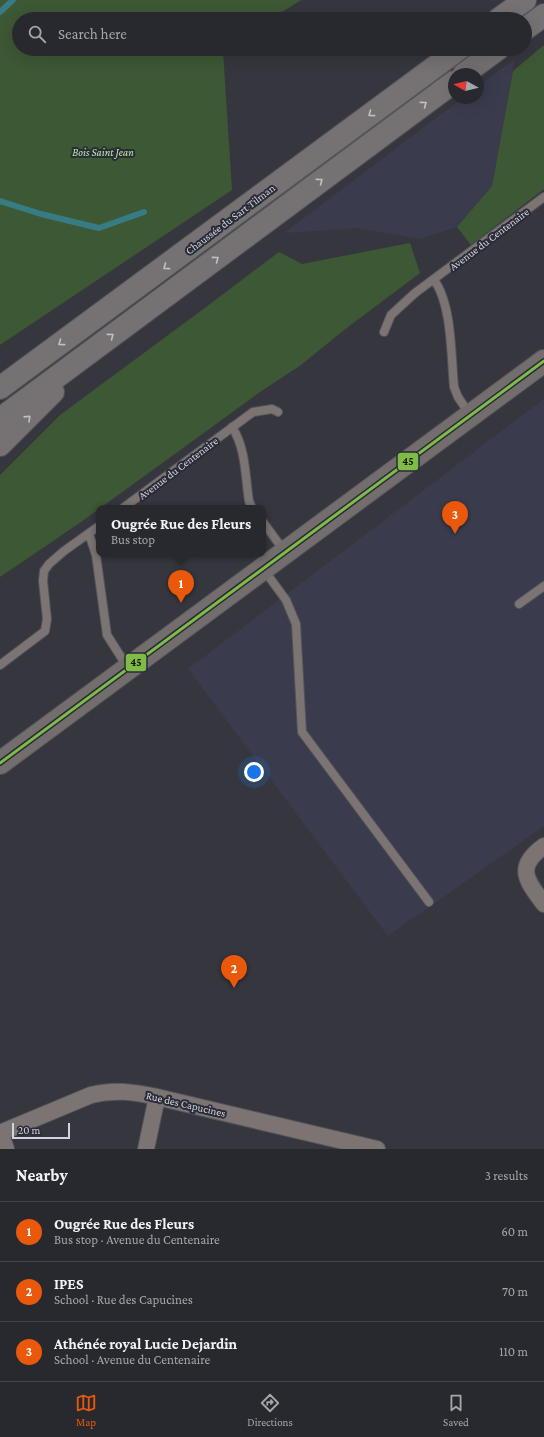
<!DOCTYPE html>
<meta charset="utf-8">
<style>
:root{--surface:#28292e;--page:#303136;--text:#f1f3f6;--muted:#a5a6aa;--line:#44454a;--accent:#ea580c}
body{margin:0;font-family:"Crimson Pro",serif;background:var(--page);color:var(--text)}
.compass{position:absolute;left:448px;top:68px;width:36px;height:36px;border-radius:50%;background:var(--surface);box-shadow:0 4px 16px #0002;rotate:278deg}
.scale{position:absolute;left:12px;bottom:10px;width:58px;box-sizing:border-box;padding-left:4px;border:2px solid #d2d3dc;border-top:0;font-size:11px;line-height:14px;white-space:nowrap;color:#d2d3dc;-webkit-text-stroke:3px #292b37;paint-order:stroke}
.you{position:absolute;left:254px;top:772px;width:14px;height:14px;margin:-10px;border:3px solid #fff;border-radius:50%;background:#1a73e8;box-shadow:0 0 0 6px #1a73e833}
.badge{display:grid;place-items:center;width:26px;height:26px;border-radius:50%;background:var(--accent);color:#fff;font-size:13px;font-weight:700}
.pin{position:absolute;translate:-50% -33px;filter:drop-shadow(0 1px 2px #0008)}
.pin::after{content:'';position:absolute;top:21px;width:14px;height:12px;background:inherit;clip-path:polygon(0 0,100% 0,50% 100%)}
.popup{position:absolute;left:96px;top:505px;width:170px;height:52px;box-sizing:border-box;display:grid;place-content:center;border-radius:8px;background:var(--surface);filter:drop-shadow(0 1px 3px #0005);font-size:13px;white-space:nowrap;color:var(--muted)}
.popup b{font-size:15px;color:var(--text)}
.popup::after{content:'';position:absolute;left:50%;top:100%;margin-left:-8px;border:8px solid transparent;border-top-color:var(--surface)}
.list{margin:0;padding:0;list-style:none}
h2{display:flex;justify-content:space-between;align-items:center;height:52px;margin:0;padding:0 16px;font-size:17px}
h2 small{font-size:13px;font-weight:400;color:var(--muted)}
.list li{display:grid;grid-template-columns:26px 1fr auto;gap:12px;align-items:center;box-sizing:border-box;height:60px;padding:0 16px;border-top:1px solid var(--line)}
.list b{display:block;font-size:15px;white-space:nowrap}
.list p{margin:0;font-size:13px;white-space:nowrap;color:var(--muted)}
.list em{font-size:13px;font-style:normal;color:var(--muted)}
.icon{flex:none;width:22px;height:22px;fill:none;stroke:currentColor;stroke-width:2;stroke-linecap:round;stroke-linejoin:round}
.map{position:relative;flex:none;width:544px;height:1149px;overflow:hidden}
.search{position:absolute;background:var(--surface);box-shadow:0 4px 16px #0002;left:12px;right:12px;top:12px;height:44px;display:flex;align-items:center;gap:10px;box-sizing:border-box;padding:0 14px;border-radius:22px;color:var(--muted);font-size:15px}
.sheet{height:232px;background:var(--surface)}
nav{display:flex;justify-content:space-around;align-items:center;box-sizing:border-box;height:56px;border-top:1px solid var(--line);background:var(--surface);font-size:11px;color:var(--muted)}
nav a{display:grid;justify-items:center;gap:2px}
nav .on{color:var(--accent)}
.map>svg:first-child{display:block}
.built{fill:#3a3c4e}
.green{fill:#3d5835}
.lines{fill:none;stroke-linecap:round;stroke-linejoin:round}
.stream{stroke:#377b83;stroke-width:6}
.lane-casing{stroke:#53545a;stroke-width:10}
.street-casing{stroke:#53545a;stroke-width:18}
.secondary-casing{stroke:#53545a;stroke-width:24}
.highway-casing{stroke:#53545a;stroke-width:24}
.lane{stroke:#7b7473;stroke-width:8}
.street{stroke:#7b7473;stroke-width:16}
.secondary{stroke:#736d6d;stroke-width:22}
.highway{stroke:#767274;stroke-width:22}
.bus-1-casing{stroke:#292b37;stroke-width:6}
.bus-1{stroke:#7ebc45;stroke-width:3}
.oneway{stroke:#c0c0c7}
.labels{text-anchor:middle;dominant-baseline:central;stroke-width:4;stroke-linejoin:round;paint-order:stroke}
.park-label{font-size:11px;font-style:italic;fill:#b9eca9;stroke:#292b37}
.street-label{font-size:11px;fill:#d2d3dc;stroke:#292b37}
.line-badge{stroke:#292b37;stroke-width:1.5}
.pale-badge-label{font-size:11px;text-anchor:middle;font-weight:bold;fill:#111}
</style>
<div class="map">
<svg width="544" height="1149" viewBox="0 0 544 1149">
<rect width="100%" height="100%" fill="#36373e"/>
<!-- built -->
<path class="built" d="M 515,58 L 492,186 L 457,227 L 419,239 L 359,228 L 284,233 L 463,98 L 478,98 L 478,87 Z
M 544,399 L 544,826 L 388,936 L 188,669 Z"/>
<!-- green -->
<path class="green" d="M 0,0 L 301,0 L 271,19 L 19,19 L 19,49 L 225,49 L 223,51 L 232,190 L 0,345 Z
M 544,45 L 544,189 L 471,245 L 457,227 L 492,186 L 513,71 Z
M 410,243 L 420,273 L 344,330 L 301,365 L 260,392 L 81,522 L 0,577 L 0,475 L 60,415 L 202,310 L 279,252 L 302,264 Z"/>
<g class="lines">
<!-- stream -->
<path class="stream" d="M 0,12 L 13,0
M 0,201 L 41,214 L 99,228 L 144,212"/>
<defs>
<path id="lane" d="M 434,280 C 452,304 451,356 454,387 L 458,397 L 470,415
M 384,332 L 391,315 L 415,293 L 544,197
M 232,427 C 246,448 245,476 249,501 L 252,508
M 123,508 L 253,412 L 272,409 L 278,412
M 263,522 L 285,552
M 89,534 L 96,555 L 107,635 L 128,668
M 264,570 L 286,600 L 296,624 L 302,732 L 429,902
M 519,604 L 544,586
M 0,665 L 45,631 L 47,619 L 43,581 L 44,571 L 49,564 L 64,551 L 99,526"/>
<path id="street" d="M 544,846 C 515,867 526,880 544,904
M 0,1132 L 6,1149
M 0,1133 L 91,1095 C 114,1089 134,1092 157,1097 L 377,1149
M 146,1149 L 157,1097"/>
<path id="secondary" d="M 0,763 L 544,361"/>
<path id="highway" d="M 499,19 L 525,0
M 525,29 L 544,15
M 464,74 L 498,49
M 0,388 L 459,49
M 0,419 L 454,82
M 0,445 L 53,392"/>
</defs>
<!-- lane casing -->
<use href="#lane" class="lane-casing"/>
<!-- street casing -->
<use href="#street" class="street-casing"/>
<!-- secondary casing -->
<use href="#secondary" class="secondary-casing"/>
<!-- highway casing -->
<use href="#highway" class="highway-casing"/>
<!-- lane -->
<use href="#lane" class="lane"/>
<!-- street -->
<use href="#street" class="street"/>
<!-- secondary -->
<use href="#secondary" class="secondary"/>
<!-- highway -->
<use href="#highway" class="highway"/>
<defs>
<path id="bus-1" d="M 0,763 L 544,361"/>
</defs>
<!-- bus-1 casing -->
<use href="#bus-1" class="bus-1-casing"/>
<!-- bus-1 -->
<use href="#bus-1" class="bus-1"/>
</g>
<!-- one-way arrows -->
<defs><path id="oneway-chevron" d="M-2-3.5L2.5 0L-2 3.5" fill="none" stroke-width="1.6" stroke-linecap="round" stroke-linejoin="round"/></defs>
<g class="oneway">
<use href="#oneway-chevron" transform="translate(424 104) rotate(-37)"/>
<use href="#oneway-chevron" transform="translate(371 114) rotate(143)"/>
<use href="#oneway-chevron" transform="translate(320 181) rotate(-37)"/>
<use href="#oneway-chevron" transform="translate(216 259) rotate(-37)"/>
<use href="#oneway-chevron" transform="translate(166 267) rotate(143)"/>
<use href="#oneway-chevron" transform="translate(111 336) rotate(-37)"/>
<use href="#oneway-chevron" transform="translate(61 343) rotate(144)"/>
<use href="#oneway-chevron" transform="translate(28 418) rotate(-44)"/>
</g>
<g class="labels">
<!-- park labels -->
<g class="park-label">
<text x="103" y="152">Bois Saint Jean</text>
</g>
<!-- street labels -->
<g class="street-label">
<text transform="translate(230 219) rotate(-37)">Chaussée du Sart Tilman</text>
<text transform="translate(489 239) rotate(-37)">Avenue du Centenaire</text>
<text transform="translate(178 468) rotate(-37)">Avenue du Centenaire</text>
<text transform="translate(186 1104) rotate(13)">Rue des Capucines</text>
</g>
</g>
<g class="line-badge">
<rect x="397" y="452" width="22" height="19" rx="4" fill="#7ebc45"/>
<rect x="125" y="653" width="22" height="19" rx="4" fill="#7ebc45"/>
</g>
<g class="pale-badge-label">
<text x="408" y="465">45</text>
<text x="136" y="666">45</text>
</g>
</svg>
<svg class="compass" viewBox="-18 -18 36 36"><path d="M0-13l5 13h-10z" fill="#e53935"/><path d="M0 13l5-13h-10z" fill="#a5a6aa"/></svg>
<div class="scale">20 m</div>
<div class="you"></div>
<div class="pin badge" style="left:181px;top:603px">1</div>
<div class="popup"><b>Ougrée Rue des Fleurs</b>Bus stop</div>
<div class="pin badge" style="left:234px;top:988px">2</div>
<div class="pin badge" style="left:455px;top:534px">3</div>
<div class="search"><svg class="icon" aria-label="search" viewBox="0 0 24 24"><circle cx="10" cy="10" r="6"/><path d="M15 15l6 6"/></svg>Search here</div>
</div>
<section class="sheet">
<h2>Nearby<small>3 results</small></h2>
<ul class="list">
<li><span class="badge">1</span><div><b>Ougrée Rue des Fleurs</b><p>Bus stop · Avenue du Centenaire</p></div><em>60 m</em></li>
<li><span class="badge">2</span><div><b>IPES</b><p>School · Rue des Capucines</p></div><em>70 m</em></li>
<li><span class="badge">3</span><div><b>Athénée royal Lucie Dejardin</b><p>School · Avenue du Centenaire</p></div><em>110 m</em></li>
</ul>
</section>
<nav>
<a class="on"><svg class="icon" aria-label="map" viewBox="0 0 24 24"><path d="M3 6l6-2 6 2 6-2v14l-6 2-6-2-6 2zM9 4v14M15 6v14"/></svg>Map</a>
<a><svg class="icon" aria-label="directions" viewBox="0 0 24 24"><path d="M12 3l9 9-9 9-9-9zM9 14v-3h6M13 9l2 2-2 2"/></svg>Directions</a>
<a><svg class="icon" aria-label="saved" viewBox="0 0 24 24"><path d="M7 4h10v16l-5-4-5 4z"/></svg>Saved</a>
</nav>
